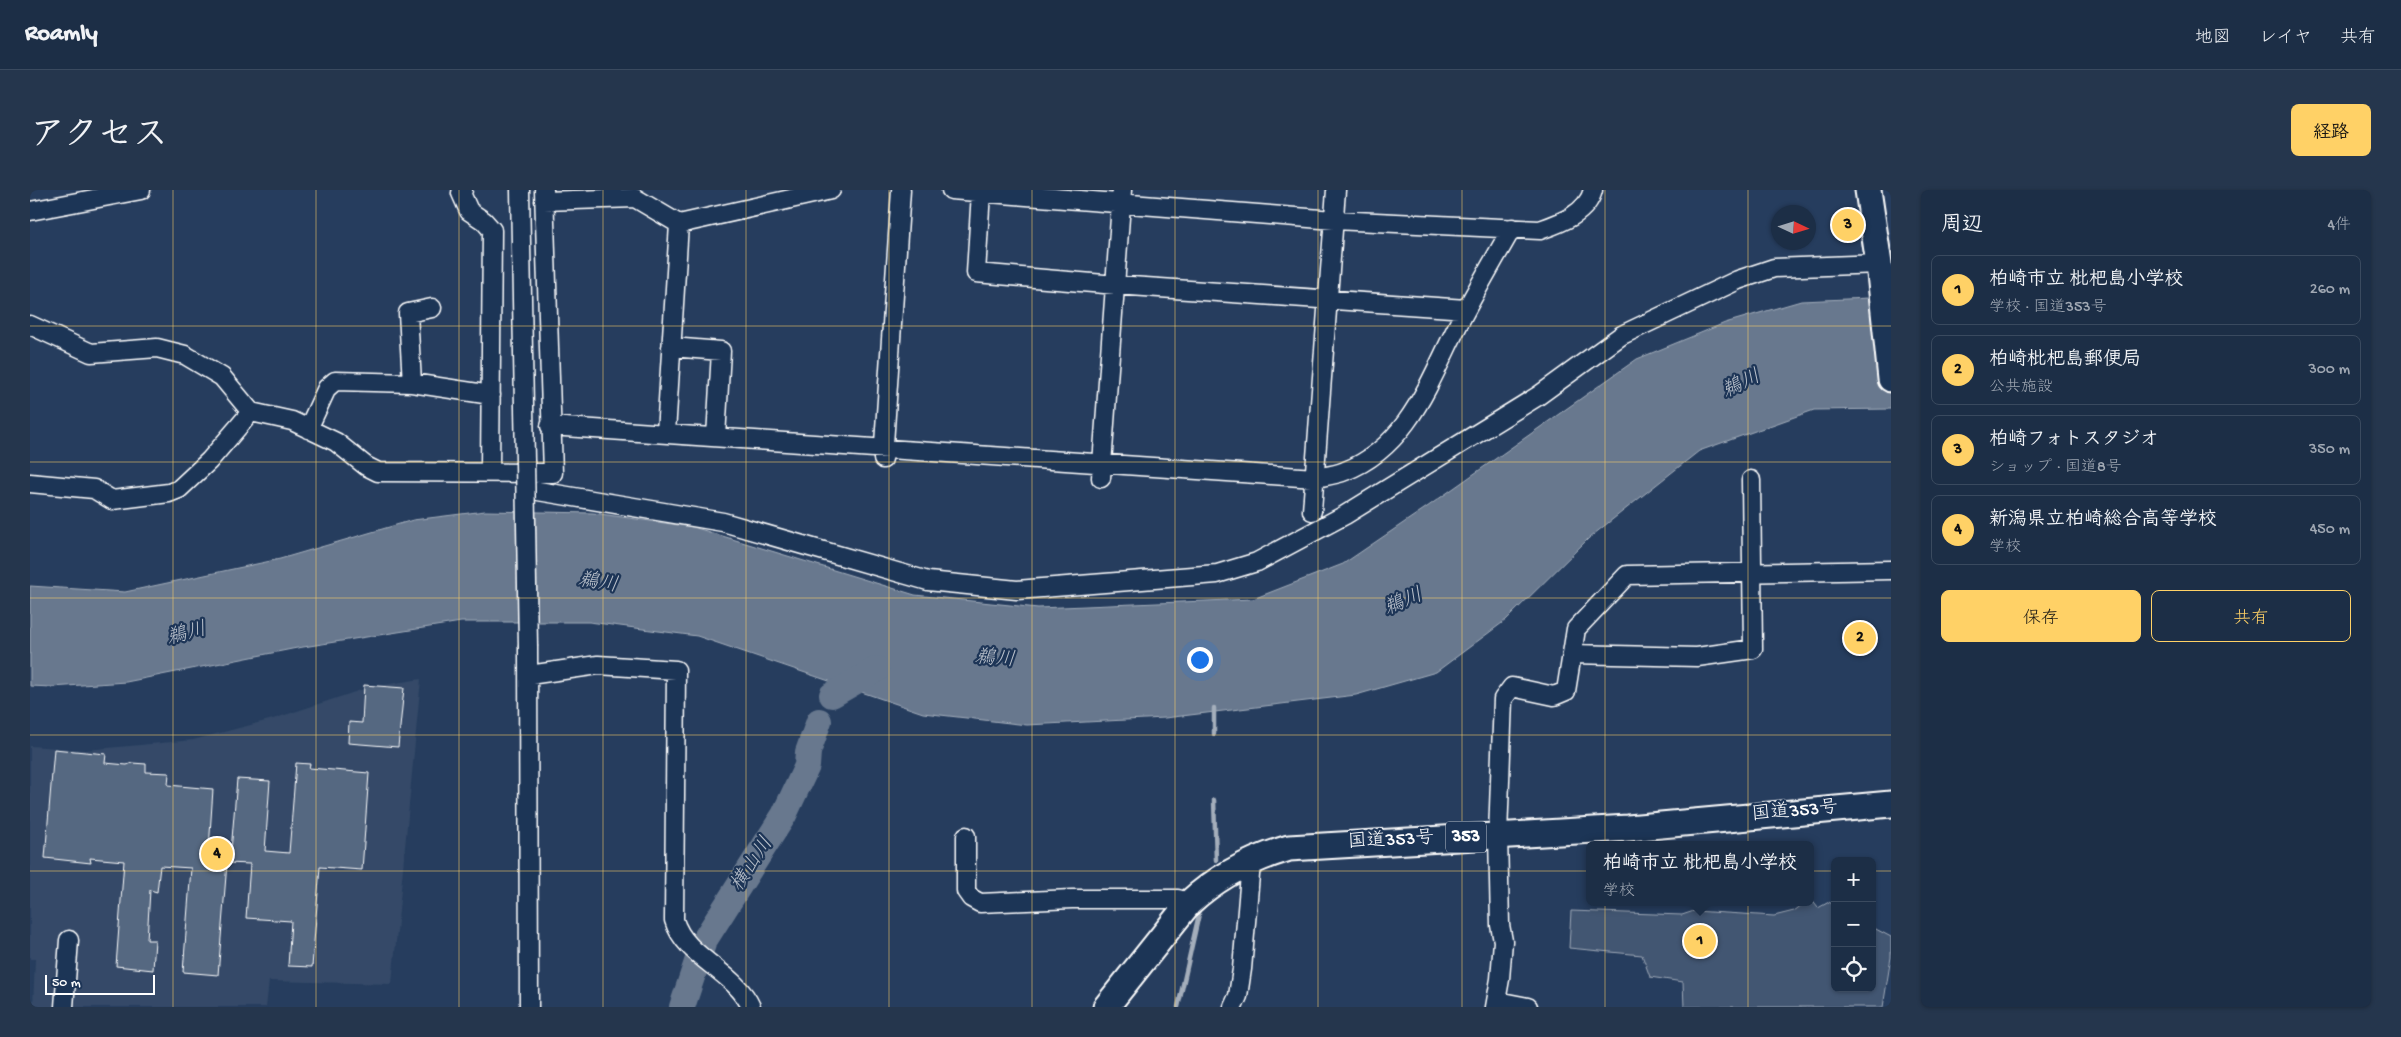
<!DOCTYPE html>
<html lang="ja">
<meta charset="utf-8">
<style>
:root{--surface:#1c2e46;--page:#25364d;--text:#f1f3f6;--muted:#a0a8b3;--line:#3a4a5f;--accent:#ffd166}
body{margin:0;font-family:"Gochi Hand","Klee One",sans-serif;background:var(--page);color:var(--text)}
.controls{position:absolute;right:15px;bottom:15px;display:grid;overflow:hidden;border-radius:8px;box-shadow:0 1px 4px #0004}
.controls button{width:45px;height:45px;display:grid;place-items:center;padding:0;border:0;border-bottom:1px solid var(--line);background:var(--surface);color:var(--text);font:25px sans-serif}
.compass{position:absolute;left:1741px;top:15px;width:45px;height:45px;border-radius:50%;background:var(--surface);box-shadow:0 1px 4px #0004;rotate:94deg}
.scale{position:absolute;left:15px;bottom:12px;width:110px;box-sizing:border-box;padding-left:5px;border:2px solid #fff;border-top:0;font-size:14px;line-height:18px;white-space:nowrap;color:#fff;-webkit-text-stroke:4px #1d3557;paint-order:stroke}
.you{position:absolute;left:1169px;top:469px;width:18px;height:18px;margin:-12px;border:4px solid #fff;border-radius:50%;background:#1a73e8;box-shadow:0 0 0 8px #1a73e833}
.badge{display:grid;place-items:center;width:32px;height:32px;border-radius:50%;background:var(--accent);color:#111;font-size:16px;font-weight:700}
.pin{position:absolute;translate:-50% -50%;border:2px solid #fff;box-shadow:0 1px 5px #0006}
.popup{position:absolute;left:1556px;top:651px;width:228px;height:65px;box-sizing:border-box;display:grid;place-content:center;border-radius:8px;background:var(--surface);filter:drop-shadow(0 1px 4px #0005);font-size:16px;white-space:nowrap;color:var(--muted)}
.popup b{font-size:19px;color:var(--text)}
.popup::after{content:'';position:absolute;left:50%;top:100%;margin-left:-10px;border:10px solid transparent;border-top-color:var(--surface)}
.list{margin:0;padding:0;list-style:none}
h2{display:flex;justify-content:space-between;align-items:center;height:65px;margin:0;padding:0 20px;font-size:21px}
h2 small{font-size:16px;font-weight:400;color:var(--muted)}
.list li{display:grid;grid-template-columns:32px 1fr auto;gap:15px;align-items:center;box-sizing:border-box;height:70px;margin:0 10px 10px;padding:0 10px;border:1px solid var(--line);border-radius:8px}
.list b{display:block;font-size:19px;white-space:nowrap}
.list p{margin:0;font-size:16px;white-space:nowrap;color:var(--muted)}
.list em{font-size:16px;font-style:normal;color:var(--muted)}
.actions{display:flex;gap:10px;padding:15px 20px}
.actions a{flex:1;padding:11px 0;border:1px solid var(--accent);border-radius:8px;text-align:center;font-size:18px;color:var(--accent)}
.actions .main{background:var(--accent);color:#111}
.icon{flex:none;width:28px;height:28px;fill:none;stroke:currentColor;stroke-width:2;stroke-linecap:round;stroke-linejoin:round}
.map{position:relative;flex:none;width:1861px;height:817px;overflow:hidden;border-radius:8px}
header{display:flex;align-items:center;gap:30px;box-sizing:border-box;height:70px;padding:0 25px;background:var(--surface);border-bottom:1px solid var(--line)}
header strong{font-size:24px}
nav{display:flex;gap:28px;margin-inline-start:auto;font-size:18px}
.intro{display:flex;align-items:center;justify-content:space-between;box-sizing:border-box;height:120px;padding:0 30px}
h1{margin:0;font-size:35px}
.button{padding:12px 22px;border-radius:8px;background:var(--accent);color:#111;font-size:18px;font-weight:700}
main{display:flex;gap:30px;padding:0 30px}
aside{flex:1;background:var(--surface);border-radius:8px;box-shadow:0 1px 4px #0004}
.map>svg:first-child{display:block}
.built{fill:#344a68}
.green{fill:#425672;stroke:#a0aab8}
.water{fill:#67788e;stroke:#a4aebb}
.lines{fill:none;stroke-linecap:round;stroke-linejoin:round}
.stream{stroke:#a4aebb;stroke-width:4.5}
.river{stroke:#67788e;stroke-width:26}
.building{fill:#556781;stroke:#fff}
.minor-casing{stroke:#fff;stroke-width:21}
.highway-casing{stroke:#fff;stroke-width:29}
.minor{stroke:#1d3557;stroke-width:18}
.highway{stroke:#1d3557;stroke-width:25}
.minor-bridge-casing{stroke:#fff;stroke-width:21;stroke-linecap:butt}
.minor-bridge{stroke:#1d3557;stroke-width:18}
.grid{fill:none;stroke:#ffd166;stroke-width:1;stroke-opacity:0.55}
.labels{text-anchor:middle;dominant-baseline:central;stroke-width:4.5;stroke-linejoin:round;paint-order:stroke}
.shield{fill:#1d3557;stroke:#bbc2cd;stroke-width:1}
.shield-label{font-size:18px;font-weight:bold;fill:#fff}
.street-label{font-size:19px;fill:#fff;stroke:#1d3557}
.water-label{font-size:20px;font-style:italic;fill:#bbc2cc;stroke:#1d3557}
</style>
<header>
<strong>Roamly</strong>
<nav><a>地図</a><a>レイヤ</a><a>共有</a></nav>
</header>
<div class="intro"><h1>アクセス</h1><a class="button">経路</a></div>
<main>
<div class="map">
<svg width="1861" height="817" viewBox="0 0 1861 817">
<rect width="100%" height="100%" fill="#263d5e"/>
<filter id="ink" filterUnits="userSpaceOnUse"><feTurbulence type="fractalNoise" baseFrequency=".02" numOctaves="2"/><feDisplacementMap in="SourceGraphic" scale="10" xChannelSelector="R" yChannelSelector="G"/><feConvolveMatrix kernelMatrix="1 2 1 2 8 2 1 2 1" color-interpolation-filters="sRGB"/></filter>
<g filter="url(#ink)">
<!-- built -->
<path class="built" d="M 391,489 L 362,794 L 239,791 L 236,817 L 3,817 L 5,769 L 0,769 L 0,556 L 56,560 L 163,550 L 243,529 L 340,497 Z"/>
<!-- green -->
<path class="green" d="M 1781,709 L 1788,718 L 1799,712 L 1805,716 L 1805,798 L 1842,798 L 1842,737 L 1861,747 L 1861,767 L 1853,817 L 1654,817 L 1653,792 L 1620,787 L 1612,765 L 1539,758 L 1541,721 L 1652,725 L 1664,721 L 1744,726 L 1764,721 L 1776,712 L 1780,712 Z"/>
<!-- water -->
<path class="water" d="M 1861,107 L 1861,219 L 1784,220 L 1669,261 L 1559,348 L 1476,430 L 1406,482 L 1326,505 L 1135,528 L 997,535 L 893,523 L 667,446 L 559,432 L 431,432 L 267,458 L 96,492 L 22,497 L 0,496 L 0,396 L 95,402 L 250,369 L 383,330 L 455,321 L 563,323 L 663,337 L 885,405 L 1008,418 L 1223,409 L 1313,374 L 1397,317 L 1607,169 L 1695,133 L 1771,111 Z"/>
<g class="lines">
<!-- stream -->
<path class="stream" d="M 1184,544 L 1184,518
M 1184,610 L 1186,670
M 1148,817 L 1169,724"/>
<!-- river -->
<path class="river" d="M 802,505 L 847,479
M 652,817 L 674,751 L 754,625 L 777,576 L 778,562 L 789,531"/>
</g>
<!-- building -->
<path class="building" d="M 334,495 L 374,498 L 368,557 L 318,553 L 319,532 L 332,533 Z
M 24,559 L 76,564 L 75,573 L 97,575 L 102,573 L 116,574 L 116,582 L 139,583 L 138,595 L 183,599 L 179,659 L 201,661 L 207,589 L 240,591 L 235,661 L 259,663 L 266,573 L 280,574 L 279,578 L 339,583 L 332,680 L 290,677 L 282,777 L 258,776 L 261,731 L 216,728 L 220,674 L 197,673 L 188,785 L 153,782 L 161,678 L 130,676 L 127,702 L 120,700 L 117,750 L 125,750 L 123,780 L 86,776 L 94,671 L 60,668 L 61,673 L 15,668 Z"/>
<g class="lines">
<defs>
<path id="minor" d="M 433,0 L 431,3 L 439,21 L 454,31 L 462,40 L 460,281
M 490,0 L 495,271
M 921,0 L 1304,30 L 1510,40 C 1530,33 1557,24 1563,0
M 951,2 L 946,83 L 1086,95 L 1436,119
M 514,11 L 605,8 L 649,34 L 801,0
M 0,21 L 111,0
M 0,135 L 61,163 L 127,158 L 155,165 L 192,187 L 221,222 L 262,231 L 306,252 L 336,276 L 348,282 L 523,283 L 514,0
M 641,157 L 691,161 L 686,247
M 382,193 L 378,123 L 402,118
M 520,236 L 1285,288 C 1295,286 1306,285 1315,281 C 1378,257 1400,190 1428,135 C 1445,102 1464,70 1482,38
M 278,239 L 297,198 L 305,191 L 382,193 L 461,205
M 636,243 L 649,34
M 853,269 L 871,0
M 1071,288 L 1092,0
M 0,293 L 64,299 L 82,310 L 139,303 L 149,299 L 179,271 L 221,222
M 508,301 L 693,332 L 898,391 L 987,400 L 1187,384 L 1227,372 L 1315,325 L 1508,206 L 1592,145 L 1708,90 L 1744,78 L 1849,74
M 1282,321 L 1306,0
M 498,457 L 499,817
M 1542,464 L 1667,467 L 1723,459 L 1721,290
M 499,485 L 568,475 L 646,480 L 644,730 C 655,768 705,781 721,817
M 936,646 L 936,701 L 941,708 L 950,713 L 1042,709 L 1148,709 L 1159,713
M 1467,811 L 1498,817
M 34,817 L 39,750
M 1203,817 L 1208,806 L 1212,779 L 1221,673
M 1465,817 L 1470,789 L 1473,751 L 1470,735 L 1468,645 L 1473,509 L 1482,497 L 1524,506 L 1536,501 L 1546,439 L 1597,385 L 1861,380"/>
<path id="highway" d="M 1838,0 L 1849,74 L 1861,189
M 1076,817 L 1159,713 C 1187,687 1222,669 1259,658 L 1598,638 L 1861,614"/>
</defs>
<!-- minor casing -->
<use href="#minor" class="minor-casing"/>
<!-- highway casing -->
<use href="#highway" class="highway-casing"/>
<!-- minor -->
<use href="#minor" class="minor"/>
<!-- highway -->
<use href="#highway" class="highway"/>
<defs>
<path id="minor-bridge" d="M 495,271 L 498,457"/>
</defs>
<!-- minor-bridge casing -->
<use href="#minor-bridge" class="minor-bridge-casing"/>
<!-- minor-bridge -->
<use href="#minor-bridge" class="minor-bridge"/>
</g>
</g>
<!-- grid -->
<path class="grid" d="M 143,0 L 143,817M 286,0 L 286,817M 429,0 L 429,817M 573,0 L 573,817M 716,0 L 716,817M 859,0 L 859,817M 1002,0 L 1002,817M 1145,0 L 1145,817M 1288,0 L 1288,817M 1432,0 L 1432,817M 1575,0 L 1575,817M 1718,0 L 1718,817M 0,136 L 1861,136M 0,272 L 1861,272M 0,408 L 1861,408M 0,545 L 1861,545M 0,681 L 1805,681M 1842,681 L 1861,681"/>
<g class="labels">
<!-- shield labels -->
<rect class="shield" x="1416" y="631.5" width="40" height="31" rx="4"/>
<g class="shield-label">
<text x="1436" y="647">353</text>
</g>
<!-- street labels -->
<g class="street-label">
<text transform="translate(1765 622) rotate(-5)">国道353号</text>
<text transform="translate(1361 651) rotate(-3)">国道353号</text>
</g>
<!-- water labels -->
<g class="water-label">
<text transform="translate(1712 195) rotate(-26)">鵜川</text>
<text transform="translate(568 394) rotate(9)">鵜川</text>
<text transform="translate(1374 413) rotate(-23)">鵜川</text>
<text transform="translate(157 445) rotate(-15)">鵜川</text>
<text transform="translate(965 470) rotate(5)">鵜川</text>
<text transform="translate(723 675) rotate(-57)">横山川</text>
</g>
</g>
</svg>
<div class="controls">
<button>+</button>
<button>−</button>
<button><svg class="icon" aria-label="locate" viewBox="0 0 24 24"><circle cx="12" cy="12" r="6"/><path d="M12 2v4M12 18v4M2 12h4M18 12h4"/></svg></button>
</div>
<svg class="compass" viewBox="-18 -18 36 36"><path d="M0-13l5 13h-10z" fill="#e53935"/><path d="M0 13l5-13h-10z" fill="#a0a8b3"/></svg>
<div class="scale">50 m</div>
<div class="you"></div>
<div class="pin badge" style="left:1670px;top:751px">1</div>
<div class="popup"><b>柏崎市立 枇杷島小学校</b>学校</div>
<div class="pin badge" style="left:1830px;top:448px">2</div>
<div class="pin badge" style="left:1818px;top:35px">3</div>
<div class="pin badge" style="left:187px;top:664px">4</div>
</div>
<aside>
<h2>周辺<small>4件</small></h2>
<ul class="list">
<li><span class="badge">1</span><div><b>柏崎市立 枇杷島小学校</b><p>学校 · 国道353号</p></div><em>260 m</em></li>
<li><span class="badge">2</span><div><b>柏崎枇杷島郵便局</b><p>公共施設</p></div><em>300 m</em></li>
<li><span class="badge">3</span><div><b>柏崎フォトスタジオ</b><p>ショップ · 国道8号</p></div><em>350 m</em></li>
<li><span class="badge">4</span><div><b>新潟県立柏崎総合高等学校</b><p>学校</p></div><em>450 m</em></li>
</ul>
<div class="actions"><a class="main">保存</a><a>共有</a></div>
</aside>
</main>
